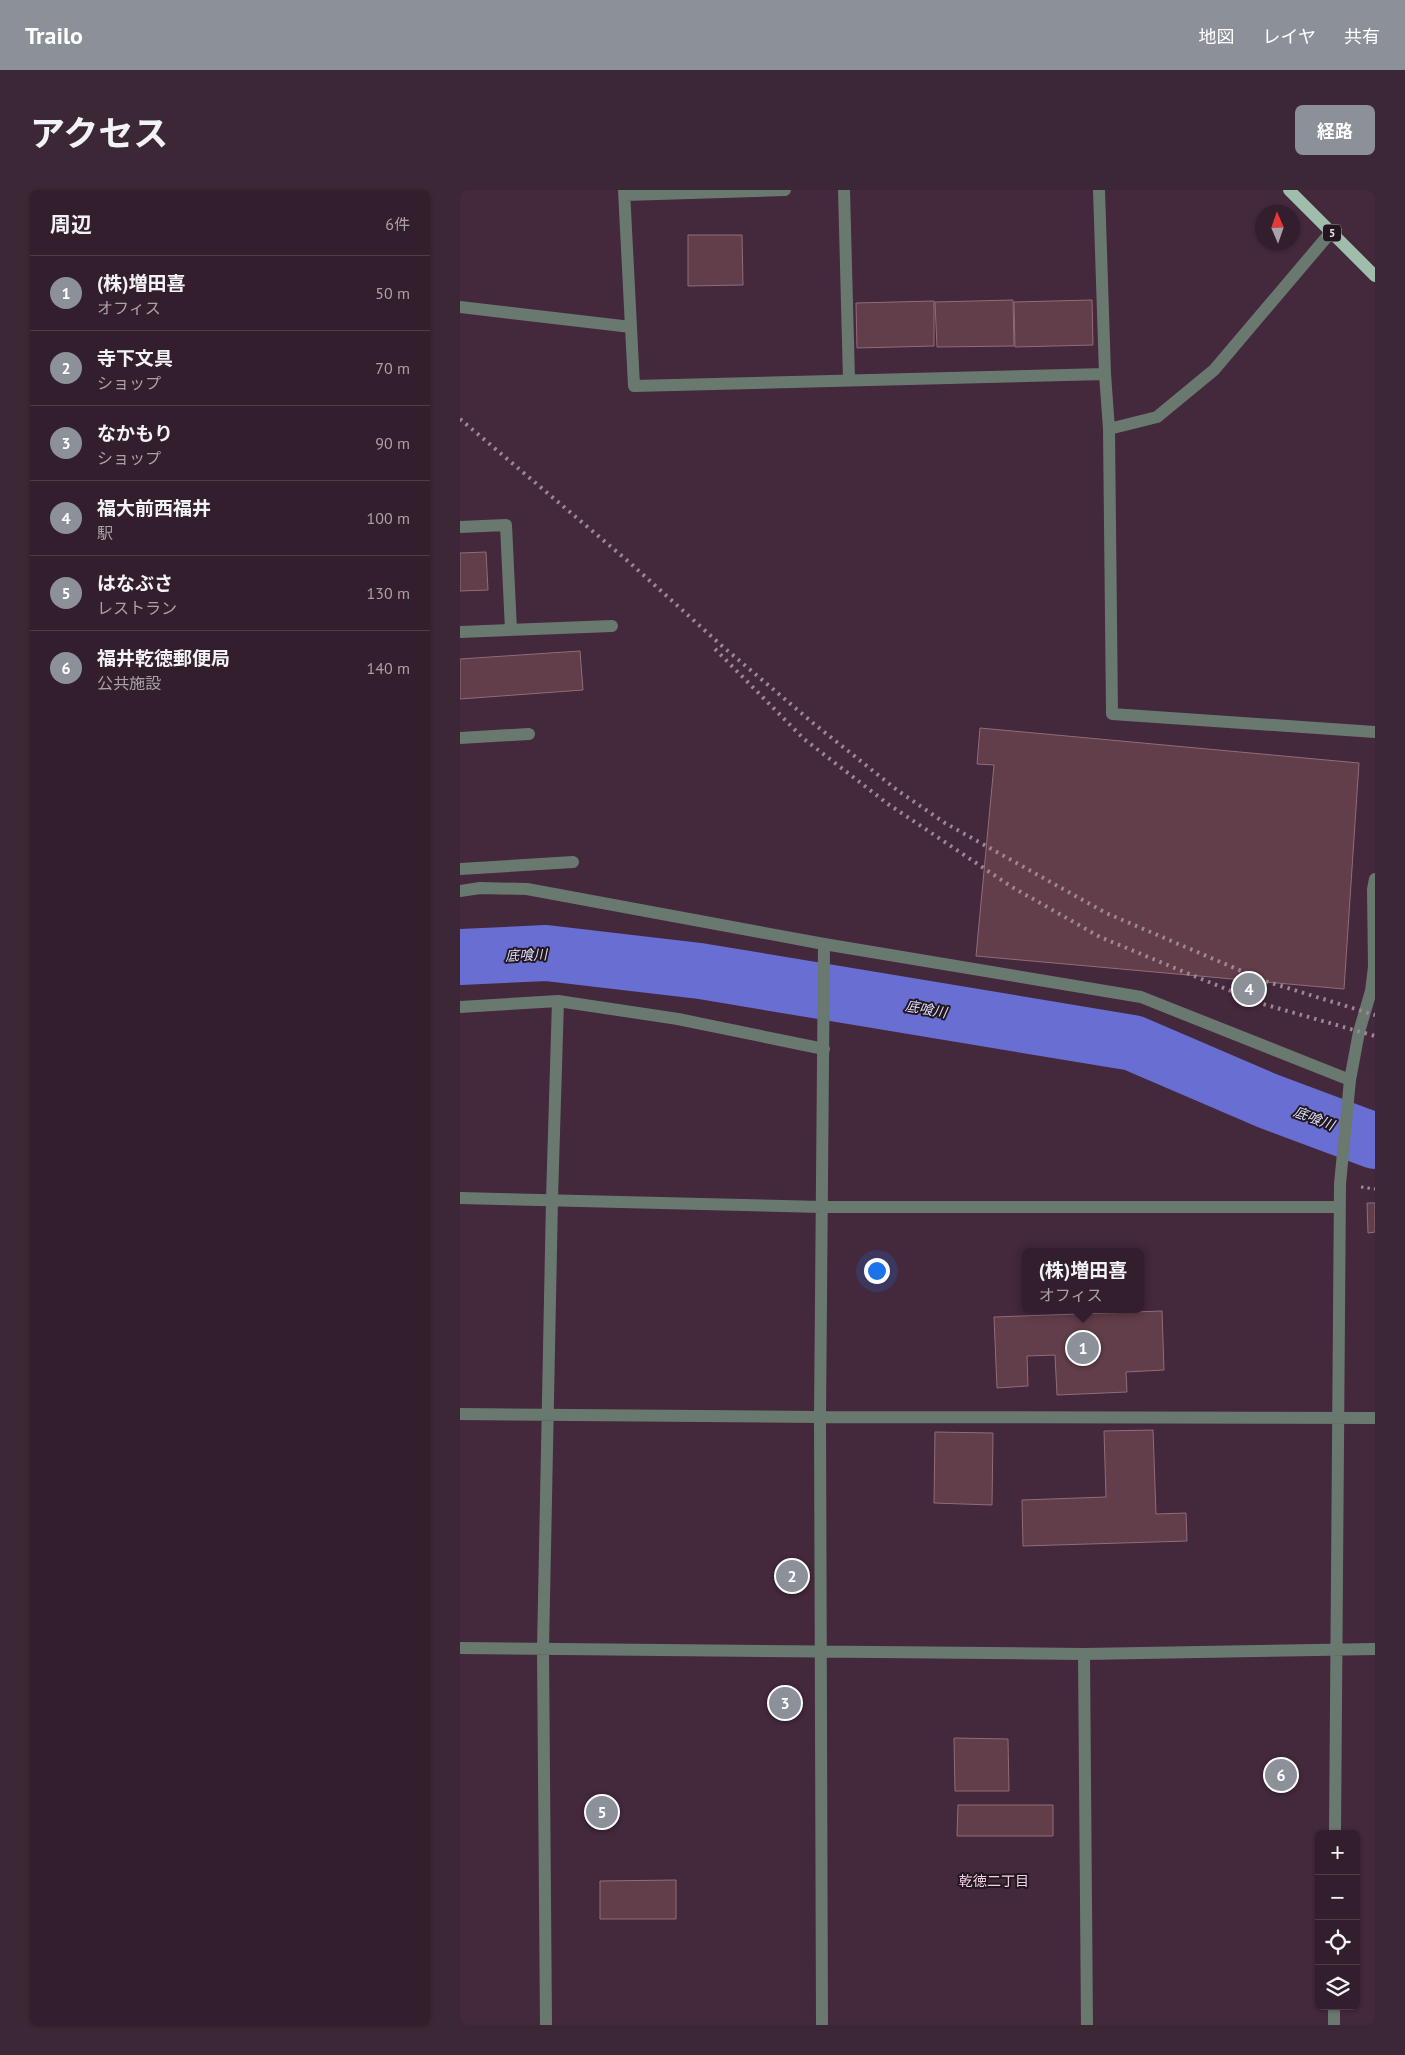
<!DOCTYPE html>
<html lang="ja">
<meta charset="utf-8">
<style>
:root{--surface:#331e2d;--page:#3b2735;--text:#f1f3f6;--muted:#a9a2aa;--line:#4e3c49;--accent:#8c9099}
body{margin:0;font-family:"PT Sans","Noto Sans JP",sans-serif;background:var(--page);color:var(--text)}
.controls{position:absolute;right:15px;bottom:15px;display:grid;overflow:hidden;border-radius:8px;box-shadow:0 1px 4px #0004}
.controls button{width:45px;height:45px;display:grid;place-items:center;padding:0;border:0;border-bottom:1px solid var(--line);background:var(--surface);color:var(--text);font:25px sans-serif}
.compass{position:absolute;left:795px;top:15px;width:45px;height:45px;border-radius:50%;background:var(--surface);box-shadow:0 1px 4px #0004;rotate:358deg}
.you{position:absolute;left:416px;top:1080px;width:18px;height:18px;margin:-12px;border:4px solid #fff;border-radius:50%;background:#1a73e8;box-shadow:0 0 0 8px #1a73e833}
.badge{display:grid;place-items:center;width:32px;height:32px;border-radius:50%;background:var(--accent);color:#fff;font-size:16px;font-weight:700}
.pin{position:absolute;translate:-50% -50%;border:2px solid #fff;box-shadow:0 1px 5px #0006}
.popup{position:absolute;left:562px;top:1058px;width:122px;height:65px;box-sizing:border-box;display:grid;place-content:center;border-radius:8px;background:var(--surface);filter:drop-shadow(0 1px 4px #0005);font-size:16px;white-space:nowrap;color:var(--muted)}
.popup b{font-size:19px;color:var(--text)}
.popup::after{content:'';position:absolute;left:50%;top:100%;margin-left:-10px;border:10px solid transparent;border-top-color:var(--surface)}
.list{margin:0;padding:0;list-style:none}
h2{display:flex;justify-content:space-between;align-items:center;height:65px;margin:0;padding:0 20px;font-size:21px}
h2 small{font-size:16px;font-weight:400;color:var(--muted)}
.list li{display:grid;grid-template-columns:32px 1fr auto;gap:15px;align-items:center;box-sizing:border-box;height:75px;padding:0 20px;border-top:1px solid var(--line)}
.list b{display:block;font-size:19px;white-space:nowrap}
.list p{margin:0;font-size:16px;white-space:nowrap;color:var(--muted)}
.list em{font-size:16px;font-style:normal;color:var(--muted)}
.icon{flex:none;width:28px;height:28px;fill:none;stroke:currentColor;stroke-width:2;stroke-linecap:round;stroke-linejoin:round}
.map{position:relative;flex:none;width:915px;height:1835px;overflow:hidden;border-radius:8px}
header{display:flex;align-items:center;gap:30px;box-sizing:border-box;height:70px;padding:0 25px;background:var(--accent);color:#fff}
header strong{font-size:24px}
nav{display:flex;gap:28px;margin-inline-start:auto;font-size:18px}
.intro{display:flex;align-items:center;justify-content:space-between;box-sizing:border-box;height:120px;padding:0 30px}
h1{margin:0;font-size:35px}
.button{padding:12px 22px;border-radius:8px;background:var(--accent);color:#fff;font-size:18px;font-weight:700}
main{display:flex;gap:30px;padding:0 30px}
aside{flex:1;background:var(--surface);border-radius:8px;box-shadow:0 1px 4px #0004}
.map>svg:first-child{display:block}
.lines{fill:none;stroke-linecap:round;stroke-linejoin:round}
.river{stroke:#696ed3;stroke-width:56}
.building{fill:#613e49;stroke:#926c78}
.path{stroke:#a08a99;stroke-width:3;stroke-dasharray:2.5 4;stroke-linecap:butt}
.minor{stroke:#69796f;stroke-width:12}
.major{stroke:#9ebeab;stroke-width:12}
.rail{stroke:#9d8696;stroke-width:4;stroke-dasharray:2.5 5;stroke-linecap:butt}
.labels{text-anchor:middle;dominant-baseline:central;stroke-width:4;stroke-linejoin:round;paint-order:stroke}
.shield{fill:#22161f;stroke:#b1a1ac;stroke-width:1}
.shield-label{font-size:11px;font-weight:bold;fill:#eedce8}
.water-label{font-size:14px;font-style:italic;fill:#d8dcf6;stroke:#22161f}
.neighbourhood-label{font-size:14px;fill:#f3cfe7;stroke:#22161f}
</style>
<header>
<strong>Trailo</strong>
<nav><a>地図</a><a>レイヤ</a><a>共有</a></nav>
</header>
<div class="intro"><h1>アクセス</h1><a class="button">経路</a></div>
<main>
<aside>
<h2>周辺<small>6件</small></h2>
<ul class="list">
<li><span class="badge">1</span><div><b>(株)増田喜</b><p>オフィス</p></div><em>50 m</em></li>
<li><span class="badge">2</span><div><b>寺下文具</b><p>ショップ</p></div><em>70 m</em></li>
<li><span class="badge">3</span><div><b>なかもり</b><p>ショップ</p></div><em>90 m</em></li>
<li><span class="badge">4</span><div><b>福大前西福井</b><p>駅</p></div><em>100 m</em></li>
<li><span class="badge">5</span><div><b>はなぶさ</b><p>レストラン</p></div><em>130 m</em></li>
<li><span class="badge">6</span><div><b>福井乾徳郵便局</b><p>公共施設</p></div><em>140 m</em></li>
</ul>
</aside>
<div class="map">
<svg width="915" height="1835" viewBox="0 0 915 1835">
<rect width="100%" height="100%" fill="#44283c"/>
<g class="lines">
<!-- river -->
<path class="river" d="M 0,767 L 86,763 L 240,781 L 673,853 L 808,911 L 915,951"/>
</g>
<!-- building -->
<path class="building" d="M 228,45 L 282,45 L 283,95 L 228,96 Z
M 553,110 L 554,156 L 477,157 L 475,112 Z
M 632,110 L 633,155 L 555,157 L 554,112 Z
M 474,111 L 474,156 L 397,158 L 396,113 Z
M 26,362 L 28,400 L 0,401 L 0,363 Z
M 120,461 L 123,500 L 0,509 L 0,469 Z
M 520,538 L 899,573 L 884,799 L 516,766 L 534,575 L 517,574 Z
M 907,1013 L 915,1013 L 915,1042 L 908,1043 Z
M 702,1121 L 704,1180 L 666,1182 L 667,1202 L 597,1205 L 595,1165 L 567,1166 L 568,1196 L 537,1198 L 534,1127 Z
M 693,1240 L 696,1324 L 726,1323 L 727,1351 L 563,1356 L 562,1310 L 646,1307 L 644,1241 Z
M 475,1242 L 533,1243 L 532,1315 L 474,1313 Z
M 494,1548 L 548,1549 L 549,1601 L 495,1601 Z
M 498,1615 L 593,1615 L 593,1646 L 497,1646 Z
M 216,1690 L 216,1729 L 140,1729 L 140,1691 Z"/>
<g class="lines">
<!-- path -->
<path class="path" d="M 901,997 L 915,999"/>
<!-- minor -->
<path class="minor" d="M 164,0 L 174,196 L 645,184 L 649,239 L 652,524 L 915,542
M 384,0 L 389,190
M 639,0 L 645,184
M 165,5 L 325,0
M 0,117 L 171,137
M 649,239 L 697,227 L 754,180 L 871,42
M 0,337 L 46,335 L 51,440
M 0,442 L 152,436
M 0,548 L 69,544
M 0,679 L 113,672
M 0,701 L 20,698 L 67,699 L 364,754 L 681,807 L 890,890
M 0,817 L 98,811 L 218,829 L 364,859
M 0,1008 L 362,1017 L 880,1017
M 0,1224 L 360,1227 L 915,1228
M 0,1458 L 624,1464 L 915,1459
M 624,1464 L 627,1835
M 875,1644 L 880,994 L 890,890 L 899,842 L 911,801 L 914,777 L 913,699 L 915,689
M 86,1835 L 83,1459 L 92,1009 L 98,811
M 362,1835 L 360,1227 L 364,754
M 874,1835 L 874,1816"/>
<!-- major -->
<path class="major" d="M 829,0 L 915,86"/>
<!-- rail -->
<path class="rail" d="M 0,229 L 169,372 L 261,455 L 353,533 L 437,600 L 485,633 L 646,723 L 805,791 L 915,825
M 255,459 L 344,549 L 428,614 L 552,697 L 640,747 L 722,781 L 803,814 L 915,846"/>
</g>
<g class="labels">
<!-- shield labels -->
<rect class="shield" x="863" y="34.5" width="18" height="17" rx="4"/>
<g class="shield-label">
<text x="872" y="43">5</text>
</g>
<!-- water labels -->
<g class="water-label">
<text transform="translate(66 765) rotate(-2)">底喰川</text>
<text transform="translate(466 819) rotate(10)">底喰川</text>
<text transform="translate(854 928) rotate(21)">底喰川</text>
</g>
<!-- neighbourhood labels -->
<g class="neighbourhood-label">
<text x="534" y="1691">乾徳二丁目</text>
</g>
</g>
</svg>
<div class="controls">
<button>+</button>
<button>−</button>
<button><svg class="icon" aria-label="locate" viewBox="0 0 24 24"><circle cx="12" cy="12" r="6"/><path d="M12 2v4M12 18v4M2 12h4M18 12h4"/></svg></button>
<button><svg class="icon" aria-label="layers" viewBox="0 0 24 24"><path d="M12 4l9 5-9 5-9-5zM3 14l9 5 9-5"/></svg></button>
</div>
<svg class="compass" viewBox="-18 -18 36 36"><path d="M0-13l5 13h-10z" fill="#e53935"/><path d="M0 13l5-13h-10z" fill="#a9a2aa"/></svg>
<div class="you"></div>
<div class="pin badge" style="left:623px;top:1158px">1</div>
<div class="popup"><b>(株)増田喜</b>オフィス</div>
<div class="pin badge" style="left:332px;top:1386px">2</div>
<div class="pin badge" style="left:325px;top:1513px">3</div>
<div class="pin badge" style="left:789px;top:799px">4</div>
<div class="pin badge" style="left:142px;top:1622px">5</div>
<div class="pin badge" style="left:821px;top:1585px">6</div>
</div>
</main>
